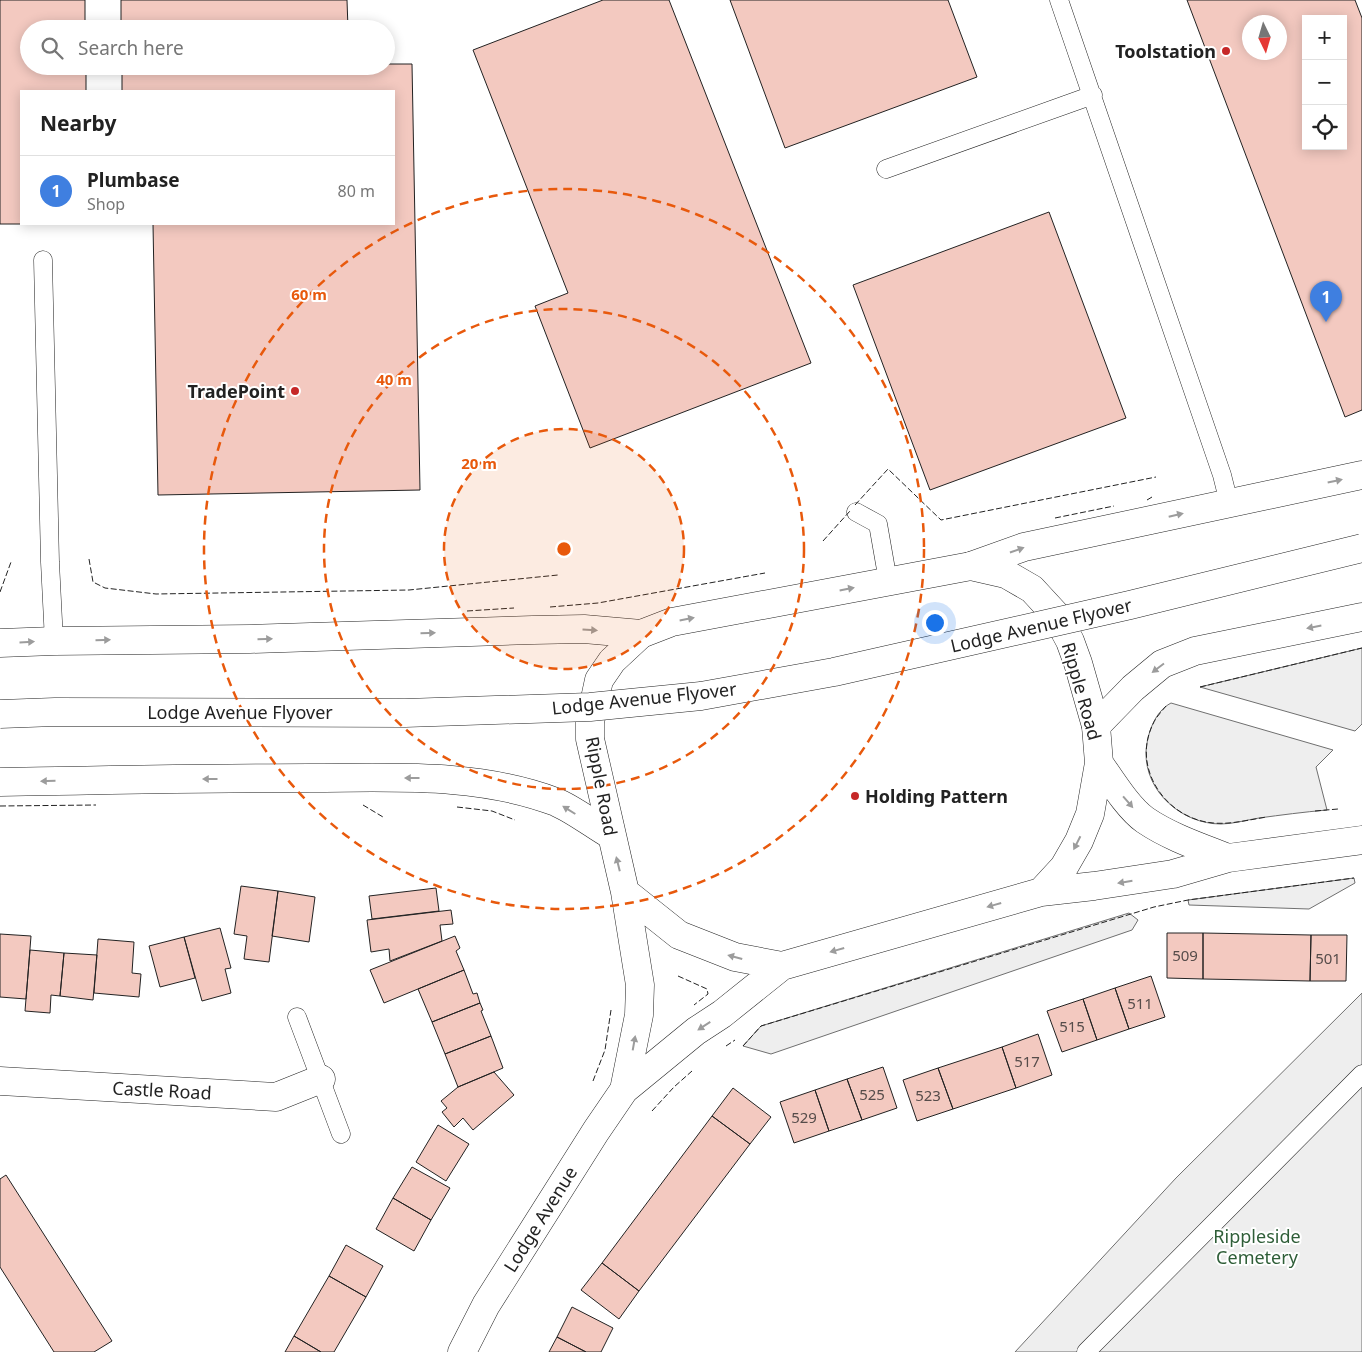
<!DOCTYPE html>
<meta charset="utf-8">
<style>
:root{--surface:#fff;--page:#f2f2f2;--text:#222;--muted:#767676;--line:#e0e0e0;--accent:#db2777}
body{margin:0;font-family:"Noto Sans",sans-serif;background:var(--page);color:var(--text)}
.controls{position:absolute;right:15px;top:15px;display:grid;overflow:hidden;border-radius:0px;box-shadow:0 2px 12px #0003}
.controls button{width:45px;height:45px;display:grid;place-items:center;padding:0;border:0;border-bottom:1px solid var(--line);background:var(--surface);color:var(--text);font:25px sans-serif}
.compass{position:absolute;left:1242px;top:15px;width:45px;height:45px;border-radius:50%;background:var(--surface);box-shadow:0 2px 12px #0003;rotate:175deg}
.you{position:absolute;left:934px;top:622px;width:18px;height:18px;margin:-12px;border:4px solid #fff;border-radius:50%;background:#1a73e8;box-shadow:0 0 0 8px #1a73e833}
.badge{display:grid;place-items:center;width:32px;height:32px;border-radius:50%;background:var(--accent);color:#fff;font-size:16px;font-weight:700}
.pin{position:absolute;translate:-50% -41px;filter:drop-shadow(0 1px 2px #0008)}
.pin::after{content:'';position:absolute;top:26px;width:18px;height:15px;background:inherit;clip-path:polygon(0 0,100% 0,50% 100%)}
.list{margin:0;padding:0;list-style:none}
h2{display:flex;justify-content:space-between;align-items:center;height:65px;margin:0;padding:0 20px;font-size:21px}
h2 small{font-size:16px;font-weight:400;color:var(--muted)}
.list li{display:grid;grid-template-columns:32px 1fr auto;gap:15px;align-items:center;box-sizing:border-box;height:70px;padding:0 20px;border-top:1px solid var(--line)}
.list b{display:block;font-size:19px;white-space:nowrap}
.list p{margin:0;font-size:16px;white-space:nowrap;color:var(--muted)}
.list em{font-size:16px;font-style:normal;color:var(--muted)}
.icon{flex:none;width:28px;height:28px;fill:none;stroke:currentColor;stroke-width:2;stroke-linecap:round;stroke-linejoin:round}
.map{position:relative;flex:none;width:1362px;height:1352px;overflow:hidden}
.search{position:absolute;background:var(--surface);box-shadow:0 2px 12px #0003;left:20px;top:20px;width:375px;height:55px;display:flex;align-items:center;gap:12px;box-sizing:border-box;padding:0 18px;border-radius:28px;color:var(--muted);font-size:19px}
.panel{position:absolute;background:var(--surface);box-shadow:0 2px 12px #0003;left:20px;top:90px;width:375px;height:135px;border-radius:0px}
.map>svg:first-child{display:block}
.green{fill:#eee;stroke:#6f6f6f}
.building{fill:#f3c9c0;stroke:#222;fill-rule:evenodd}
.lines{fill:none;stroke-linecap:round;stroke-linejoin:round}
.service-casing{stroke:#222;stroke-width:19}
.minor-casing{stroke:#222;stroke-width:29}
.primary-casing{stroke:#222;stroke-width:29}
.trunk-casing{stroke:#222;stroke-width:29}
.service{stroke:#fff;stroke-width:18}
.minor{stroke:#fff;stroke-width:28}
.primary{stroke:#fff;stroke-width:28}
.trunk{stroke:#fff;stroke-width:28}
.trunk-bridge-casing{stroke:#222;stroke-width:29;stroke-linecap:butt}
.trunk-bridge{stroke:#fff;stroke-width:28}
.fence{stroke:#222;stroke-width:1;stroke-dasharray:6 2.5;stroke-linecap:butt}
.oneway{fill:#9c9c9c}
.ring{fill:none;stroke:#e8590c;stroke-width:2.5;stroke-dasharray:9 6}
.poi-dot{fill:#c62828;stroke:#fff;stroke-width:2}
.labels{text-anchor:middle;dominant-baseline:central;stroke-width:4;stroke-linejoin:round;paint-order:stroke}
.number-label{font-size:15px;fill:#564c4a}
.poi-label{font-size:18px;font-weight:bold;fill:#222;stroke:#fff;text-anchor:end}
.street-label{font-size:18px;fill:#222;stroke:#fff}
.park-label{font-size:18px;fill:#2f5e38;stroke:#fff}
.centre{fill:#e8590c;stroke:#fff;stroke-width:2.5}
.ring-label{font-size:15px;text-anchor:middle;font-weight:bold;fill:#e8590c;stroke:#fff;stroke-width:4;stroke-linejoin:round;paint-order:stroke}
</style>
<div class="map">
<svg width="1362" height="1352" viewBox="0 0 1362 1352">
<rect width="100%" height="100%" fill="#fff"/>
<!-- green -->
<path class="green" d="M 1362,648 L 1362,724 L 1355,731 L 1200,687 Z
M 1171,703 L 1333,750 L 1316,767 L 1327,810 C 1304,812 1281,815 1259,818 C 1246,820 1233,824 1221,824 C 1182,824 1145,792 1146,752 C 1147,735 1154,712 1171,703 Z
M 1354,878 L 1355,883 L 1309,909 L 1189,905 L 1188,900 Z
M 1129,913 L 1138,920 L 1132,930 L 771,1054 L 743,1046 L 761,1026 Z
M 1362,993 L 1362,1352 L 1015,1352 L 1176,1178 Z"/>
<!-- building -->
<path class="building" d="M 0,0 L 85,0 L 85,29 L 29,29 L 29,66 L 86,66 L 86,91 L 21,91 L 21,224 L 25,224 L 0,224 Z
M 121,0 L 347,0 L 348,29 L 121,29 Z
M 603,0 L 669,0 L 811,363 L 590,448 L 535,306 L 568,293 L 473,50 Z
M 730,0 L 948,0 L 977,77 L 785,148 Z
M 1187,0 L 1355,0 L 1362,18 L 1362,410 L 1345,417 ZM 1306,19 L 1343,19 L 1343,146 L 1306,146 ZM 1250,22 L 1280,22 L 1280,52 L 1250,52 Z
M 386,64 L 412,64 L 420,490 L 158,495 L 153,224 L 394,224 L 394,91 L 122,91 L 122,66 L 386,66 Z
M 1049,212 L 1126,418 L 930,490 L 853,285 Z
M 241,886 L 278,891 L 269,962 L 244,959 L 247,936 L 234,934 Z
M 436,888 L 439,911 L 372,919 L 369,896 Z
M 278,891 L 315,897 L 309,942 L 272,936 Z
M 451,910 L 453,924 L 440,925 L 442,941 L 390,961 L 389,949 L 371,952 L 367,920 Z
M 220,928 L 231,968 L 225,969 L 231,993 L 202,1001 L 184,937 Z
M 1167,933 L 1203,933 L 1203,979 L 1167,978 Z
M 1203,933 L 1311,935 L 1310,981 L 1203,979 Z
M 0,934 L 31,936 L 26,999 L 0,997 Z
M 1311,935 L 1347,935 L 1346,981 L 1310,981 Z
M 455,936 L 460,948 L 456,951 L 464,970 L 384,1003 L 370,970 Z
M 184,937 L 195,978 L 160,987 L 149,946 Z
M 98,939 L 134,942 L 132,973 L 141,974 L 139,997 L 94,993 Z
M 30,950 L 64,953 L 60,996 L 51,995 L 50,1013 L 25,1011 Z
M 64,953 L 97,955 L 93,1000 L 60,996 Z
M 464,970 L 473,994 L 477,993 L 480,1003 L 432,1022 L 418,989 Z
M 1151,976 L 1165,1017 L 1129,1029 L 1115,988 Z
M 1115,988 L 1129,1029 L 1097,1040 L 1083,999 Z
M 1083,999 L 1097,1040 L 1062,1052 L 1047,1011 Z
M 480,1003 L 483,1010 L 481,1011 L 491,1036 L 445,1054 L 432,1022 Z
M 1038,1034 L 1052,1075 L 1016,1088 L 1002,1047 Z
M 491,1036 L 503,1068 L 458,1087 L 445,1054 Z
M 1002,1047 L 1016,1088 L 953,1109 L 938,1068 Z
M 883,1067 L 897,1108 L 862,1120 L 847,1079 Z
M 938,1068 L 953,1109 L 917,1121 L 903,1080 Z
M 494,1072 L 514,1095 L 473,1130 L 463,1118 L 454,1127 L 442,1112 L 447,1108 L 441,1101 L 458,1087 Z
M 847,1079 L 862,1120 L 829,1131 L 815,1090 Z
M 733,1088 L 771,1117 L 750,1144 L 712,1116 Z
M 815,1090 L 829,1131 L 794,1143 L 780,1102 Z
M 712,1116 L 750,1144 L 639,1291 L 602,1263 Z
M 438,1125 L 469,1144 L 446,1181 L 416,1162 Z
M 412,1167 L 450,1188 L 431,1220 L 393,1198 Z
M 6,1175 L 112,1341 L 94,1352 L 54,1352 L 0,1267 L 0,1179 Z
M 393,1198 L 431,1220 L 414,1251 L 376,1229 Z
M 346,1245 L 383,1266 L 366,1297 L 329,1276 Z
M 602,1263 L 639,1291 L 619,1319 L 581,1290 Z
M 329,1276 L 366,1297 L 334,1352 L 321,1352 L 294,1336 Z
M 572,1307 L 613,1328 L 601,1352 L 586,1352 L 557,1337 Z
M 294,1336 L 321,1352 L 285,1352 Z
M 557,1337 L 586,1352 L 549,1352 Z"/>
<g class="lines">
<defs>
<path id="service" d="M 1059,0 L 1222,475 L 1229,503
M 886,169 L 1093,95
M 43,260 L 50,562 L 54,641
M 856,512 L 878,524 L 888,581
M 297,1017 L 341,1134
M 1086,1352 L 1362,1074"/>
<path id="minor" d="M 0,1081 L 276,1097 L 321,1079"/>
<path id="primary" d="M 1099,763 C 1111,780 1128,808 1145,820 C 1170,837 1200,847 1228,858
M 625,892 L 679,935 L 735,957 L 782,966 L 1041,892 L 1094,886 L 1173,874 L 1228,858 L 1362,840
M 624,1090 L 639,1015 L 640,985 L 625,892 L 590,739 L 590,722 L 599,680 L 612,661 L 641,634 L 672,622 L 971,566 L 1006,574 L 1032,589 L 1056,615 L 1070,641 L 1078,663 L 1096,726 L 1099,763 L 1090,814 L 1079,841 L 1064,867 L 1041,892
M 462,1352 L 486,1305 L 596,1131 L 624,1090 L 696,1031 L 722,1014 L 782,966"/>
<path id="trunk" d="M 971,566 L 1024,547 L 1362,475
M 0,643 L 54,641 L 250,639 L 533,630 L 584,629 L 641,634
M 1096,726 L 1133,688 L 1162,664 L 1195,651 L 1362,617
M 0,782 C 103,780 206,778 310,778 C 392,778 477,772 556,802 C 573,809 595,826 611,835"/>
</defs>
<!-- service casing -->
<use href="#service" class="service-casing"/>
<!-- minor casing -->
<use href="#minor" class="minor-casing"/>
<!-- primary casing -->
<use href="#primary" class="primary-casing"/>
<!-- trunk casing -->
<use href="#trunk" class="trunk-casing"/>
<!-- service -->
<use href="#service" class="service"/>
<!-- minor -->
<use href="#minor" class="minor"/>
<!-- primary -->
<use href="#primary" class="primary"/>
<!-- trunk -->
<use href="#trunk" class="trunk"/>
<defs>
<path id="trunk-bridge" d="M 0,714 L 55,712 L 405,713 L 590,707 L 701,696 L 834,672 L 1130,605 L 1362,548"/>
</defs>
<!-- trunk-bridge casing -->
<use href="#trunk-bridge" class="trunk-bridge-casing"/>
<!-- trunk-bridge -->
<use href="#trunk-bridge" class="trunk-bridge"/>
<!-- fence -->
<path class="fence" d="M 1147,500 L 1152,497
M 855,505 L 888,469 L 941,520 L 1156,477
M 1055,518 L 1114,506
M 823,541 L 850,511
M 89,559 L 93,582 L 105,588 L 156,594 L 409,590 L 558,575
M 0,592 L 11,562
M 550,607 L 598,603 L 765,573
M 467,611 L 514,608
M 1200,687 L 1362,648
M 1166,706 C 1162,711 1156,717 1153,724 C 1132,766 1163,814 1206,822 C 1226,826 1247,820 1267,817
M 363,805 L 383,817
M 0,806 L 96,805
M 457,807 L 492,811 L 515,820
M 1315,811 L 1338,809
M 678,976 L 707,989 L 708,994 L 694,1005
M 726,1046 L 735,1040
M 743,1046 L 761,1026 L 1154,907 L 1188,900 L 1354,878
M 593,1081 L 605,1050 L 611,1010
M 652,1111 L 674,1087 L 692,1071"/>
</g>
<!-- one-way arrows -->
<defs><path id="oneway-solid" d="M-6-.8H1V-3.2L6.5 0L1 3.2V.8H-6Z" transform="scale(1.25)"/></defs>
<g class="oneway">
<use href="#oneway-solid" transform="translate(1335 481) rotate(-12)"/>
<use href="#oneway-solid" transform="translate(1176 515) rotate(-13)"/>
<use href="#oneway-solid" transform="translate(1017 550) rotate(-19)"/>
<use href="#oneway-solid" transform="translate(847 589) rotate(-11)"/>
<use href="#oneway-solid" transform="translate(687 619) rotate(-11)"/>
<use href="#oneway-solid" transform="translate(1314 627) rotate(169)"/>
<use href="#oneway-solid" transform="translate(590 630) rotate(4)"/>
<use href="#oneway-solid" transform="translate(428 633) rotate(-2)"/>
<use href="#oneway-solid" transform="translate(265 639) rotate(-2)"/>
<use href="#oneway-solid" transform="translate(103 640) rotate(-1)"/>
<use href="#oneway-solid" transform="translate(27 642) rotate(-3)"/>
<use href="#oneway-solid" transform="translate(1158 668) rotate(143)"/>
<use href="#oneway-solid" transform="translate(412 778) rotate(180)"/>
<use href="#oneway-solid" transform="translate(210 779) rotate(180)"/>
<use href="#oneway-solid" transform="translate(48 781) rotate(179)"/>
<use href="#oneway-solid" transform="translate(1128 802) rotate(49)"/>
<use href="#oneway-solid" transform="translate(569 810) rotate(-148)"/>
<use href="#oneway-solid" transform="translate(1077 843) rotate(117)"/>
<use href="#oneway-solid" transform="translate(618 864) rotate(-104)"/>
<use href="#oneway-solid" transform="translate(1125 882) rotate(171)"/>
<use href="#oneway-solid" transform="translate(994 905) rotate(164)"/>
<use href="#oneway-solid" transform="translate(837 950) rotate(164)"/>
<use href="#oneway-solid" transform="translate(735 957) rotate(-165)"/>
<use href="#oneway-solid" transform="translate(704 1026) rotate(147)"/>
<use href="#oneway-solid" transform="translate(634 1043) rotate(-80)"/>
</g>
<!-- distance rings -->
<circle cx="564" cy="549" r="120" fill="#e8590c" fill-opacity=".12"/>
<g class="ring">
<circle cx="564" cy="549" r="120"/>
<circle cx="564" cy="549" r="240"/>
<circle cx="564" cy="549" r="360"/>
</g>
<!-- markers -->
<g class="poi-dot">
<circle cx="1226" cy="51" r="5"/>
<circle cx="295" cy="391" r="5"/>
<circle cx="855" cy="796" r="5"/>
</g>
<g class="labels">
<!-- number labels -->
<g class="number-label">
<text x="1185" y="955">509</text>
<text x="1328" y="958">501</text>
<text x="1140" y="1003">511</text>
<text x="1072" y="1026">515</text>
<text x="1027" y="1061">517</text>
<text x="872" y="1094">525</text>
<text x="928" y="1095">523</text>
<text x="804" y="1117">529</text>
</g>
<!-- poi labels -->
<g class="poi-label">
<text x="1216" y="51">Toolstation</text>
<text x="285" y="391">TradePoint</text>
<text x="865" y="796" text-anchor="start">Holding Pattern</text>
</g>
<!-- street labels -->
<g class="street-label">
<text transform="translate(1041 625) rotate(-13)">Lodge Avenue Flyover</text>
<text transform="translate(1082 691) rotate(74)">Ripple Road</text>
<text transform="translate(644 698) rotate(-6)">Lodge Avenue Flyover</text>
<text x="240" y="712">Lodge Avenue Flyover</text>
<text transform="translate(602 786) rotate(79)">Ripple Road</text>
<text transform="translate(162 1090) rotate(3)">Castle Road</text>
<text transform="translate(540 1219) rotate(-58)">Lodge Avenue</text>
</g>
<!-- park labels -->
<g class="park-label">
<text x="1257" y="1236">Rippleside<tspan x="1257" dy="21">Cemetery</tspan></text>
</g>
</g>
<circle cx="564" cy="549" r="8" class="centre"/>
<g class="ring-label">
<text x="309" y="300">60 m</text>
<text x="394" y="385">40 m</text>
<text x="479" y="469">20 m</text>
</g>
</svg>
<div class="controls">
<button>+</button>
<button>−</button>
<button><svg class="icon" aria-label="locate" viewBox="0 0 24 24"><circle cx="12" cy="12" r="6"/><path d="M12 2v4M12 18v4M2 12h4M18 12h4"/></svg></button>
</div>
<svg class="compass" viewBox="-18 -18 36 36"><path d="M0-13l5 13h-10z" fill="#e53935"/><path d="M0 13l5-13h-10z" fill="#767676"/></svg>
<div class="you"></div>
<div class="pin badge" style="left:1326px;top:322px;background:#3f7fe0">1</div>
<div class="search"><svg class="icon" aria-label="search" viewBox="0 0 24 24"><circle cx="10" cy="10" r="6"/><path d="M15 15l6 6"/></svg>Search here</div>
<section class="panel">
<h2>Nearby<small></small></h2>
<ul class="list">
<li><span class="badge" style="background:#3f7fe0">1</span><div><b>Plumbase</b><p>Shop</p></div><em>80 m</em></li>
</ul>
</section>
</div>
